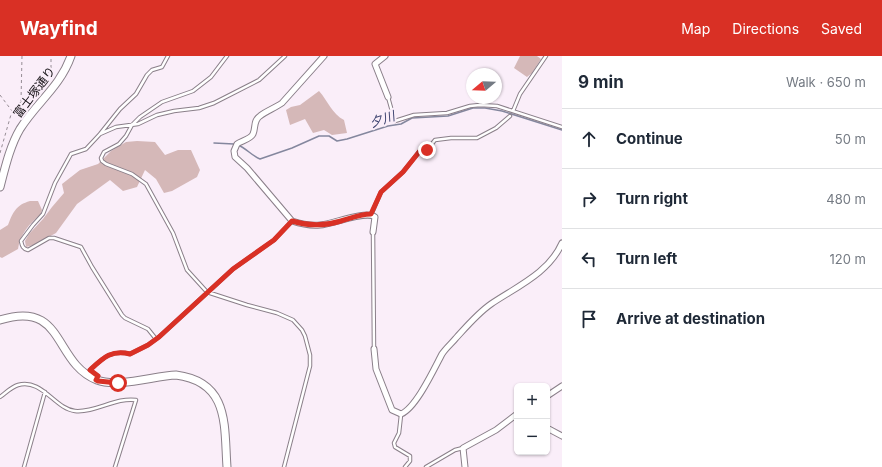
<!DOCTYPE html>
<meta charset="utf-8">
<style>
:root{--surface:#fff;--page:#f2f2f3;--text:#1f2937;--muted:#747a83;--line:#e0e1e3;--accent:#d93025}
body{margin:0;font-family:Inter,"Noto Sans JP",sans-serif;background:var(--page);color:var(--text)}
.controls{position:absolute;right:12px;bottom:12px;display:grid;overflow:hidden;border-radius:6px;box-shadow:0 1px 3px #0004}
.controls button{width:36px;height:36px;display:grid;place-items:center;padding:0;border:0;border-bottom:1px solid var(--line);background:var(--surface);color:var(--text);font:20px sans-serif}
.compass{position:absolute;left:466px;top:12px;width:36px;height:36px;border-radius:50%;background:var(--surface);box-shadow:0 1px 3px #0004;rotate:251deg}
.stop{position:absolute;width:12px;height:12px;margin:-9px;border:3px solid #d93025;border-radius:50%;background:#fff}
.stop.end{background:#d93025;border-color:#fff;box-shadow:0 1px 4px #0008}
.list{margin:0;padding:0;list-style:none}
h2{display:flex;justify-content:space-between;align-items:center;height:52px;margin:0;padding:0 16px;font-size:17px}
h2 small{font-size:13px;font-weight:400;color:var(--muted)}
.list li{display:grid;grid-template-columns:26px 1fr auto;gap:12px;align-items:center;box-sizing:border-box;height:60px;padding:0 16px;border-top:1px solid var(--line)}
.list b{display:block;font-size:15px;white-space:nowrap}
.list em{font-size:13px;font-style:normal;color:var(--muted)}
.icon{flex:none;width:22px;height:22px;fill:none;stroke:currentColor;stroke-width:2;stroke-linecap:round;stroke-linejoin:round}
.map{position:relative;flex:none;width:562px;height:411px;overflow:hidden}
header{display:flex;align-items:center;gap:24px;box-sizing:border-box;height:56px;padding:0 20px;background:var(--accent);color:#fff}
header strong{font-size:19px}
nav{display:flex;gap:22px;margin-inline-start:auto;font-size:14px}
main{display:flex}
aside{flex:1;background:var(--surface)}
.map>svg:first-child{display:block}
.green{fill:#d5b8b8}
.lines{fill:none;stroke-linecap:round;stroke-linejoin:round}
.stream{stroke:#84879e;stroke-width:1.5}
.lane-casing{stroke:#8a7f89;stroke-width:4.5}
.street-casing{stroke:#8a7f89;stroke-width:7}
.secondary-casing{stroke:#8a7f89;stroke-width:9}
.path{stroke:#968d95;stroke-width:1;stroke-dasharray:3 3;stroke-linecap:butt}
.lane{stroke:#fff;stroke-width:2.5}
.street{stroke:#fff;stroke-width:5}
.secondary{stroke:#fff;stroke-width:7}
.route{stroke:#d93025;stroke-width:5}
.labels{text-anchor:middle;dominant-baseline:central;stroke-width:4;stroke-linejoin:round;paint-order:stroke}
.street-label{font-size:12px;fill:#120e12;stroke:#faeef9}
.water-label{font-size:13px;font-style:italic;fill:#3e4470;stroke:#faeef9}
</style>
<header>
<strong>Wayfind</strong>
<nav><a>Map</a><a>Directions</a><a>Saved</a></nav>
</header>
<main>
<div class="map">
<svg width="562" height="411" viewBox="0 0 562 411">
<rect width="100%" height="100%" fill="#faeef9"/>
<!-- green -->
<path class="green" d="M 520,0 L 537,0 L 541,3 L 532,17 L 527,21 L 514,12 Z
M 319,35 C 328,45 332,58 344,64 L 347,77 L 332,79 L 324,74 L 313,77 L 305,63 L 290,69 L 286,54 L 291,51 L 300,49 Z
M 137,85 L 155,86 L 165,99 L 178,94 L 191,94 L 200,114 L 197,121 L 172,135 L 164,137 L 156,123 L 145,114 L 137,131 L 123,135 L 110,124 L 77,148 L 56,177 L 34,189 L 26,191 L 25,185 L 29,178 L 43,163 L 52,151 L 64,137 L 62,128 L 80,114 L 98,108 L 111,95 L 126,86 Z
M 30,145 L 38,145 L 42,154 L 41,158 C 30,167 20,178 18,193 L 2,202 L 0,201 L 0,174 L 8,169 C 13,156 16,149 30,145 Z"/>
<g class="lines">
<!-- stream -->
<path class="stream" d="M 214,87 L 234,88
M 238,89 C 246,92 252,100 260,103 L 292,92 L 319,80 L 329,80 L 337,85 L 347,83 L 388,70 L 401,68 L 412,62 L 448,60 L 473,52 L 485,52 L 502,55 L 562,74"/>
<defs>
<path id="lane" d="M 227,0 L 211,21 L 193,35 L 162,46 L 140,61 L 132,69 L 126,80 L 119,88 L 104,96 L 101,102 L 102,105 L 106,108 L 132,118 L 146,128 L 173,177 L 187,214 L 207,236 L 247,249 L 277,257 L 293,264 L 302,274 L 305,280 L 310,299 L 310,310 L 284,411
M 388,41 L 393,59 L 393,62 L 395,65 L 414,59 L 447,57 L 470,50 L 480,49 L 497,50 L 562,71
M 513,55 L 520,38 L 546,0
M 100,78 L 116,71 L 138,68 L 157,59 L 174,55 L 199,52 L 214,47 L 259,24 L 285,0
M 371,159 L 381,136 L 403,116 L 419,96 L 427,94 L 435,84 L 451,82 L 477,82 L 496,72 L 510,60
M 373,176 L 374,293
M 156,283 L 148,273 L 125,262 L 122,259 L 92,211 L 81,191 L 54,182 L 49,182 L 28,194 C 23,193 22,190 21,185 L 33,169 L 43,158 L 55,127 L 71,98 L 86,93 L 100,78 L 120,53 L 136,38 L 147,19 L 152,14 L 162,11 L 168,0
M 97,322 L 98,320 L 90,314 C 103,302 112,293 130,298 L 148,289 L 159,281 L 233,213 L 274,184 L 292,165
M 0,341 C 6,337 11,331 18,329 C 42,322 55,353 75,355 C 95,357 116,341 136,344 L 115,411
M 401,359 L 399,377 L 394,387 L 395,391 L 410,400 L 410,405 L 405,411
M 24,411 L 45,336
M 426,411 L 455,394 L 463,392"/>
<path id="street" d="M 324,0 L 282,47 C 275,52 266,55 260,60 C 253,65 256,71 253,78 C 251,83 241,85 237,88 L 234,95 L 235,101 L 247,112 L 292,165 C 301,168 310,170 320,169 C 333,168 366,154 375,161 L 373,176
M 385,0 L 375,8 L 388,41
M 374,293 L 376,313 L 392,354 L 401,358 C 416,352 434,313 442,298 C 446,292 452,287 456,282 C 467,270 478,257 491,248 C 516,231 549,217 562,187
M 547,340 L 562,330
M 547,372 L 562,380
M 465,411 L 463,392 L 496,374 L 517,358"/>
<path id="secondary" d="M 0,131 C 5,112 10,90 20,73 C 37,46 60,31 71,0
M 0,264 C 65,243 53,307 97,324 C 117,332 154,320 176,319 C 230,326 224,370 227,411"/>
</defs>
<!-- lane casing -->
<use href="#lane" class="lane-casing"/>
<!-- street casing -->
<use href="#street" class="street-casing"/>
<!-- secondary casing -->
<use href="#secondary" class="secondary-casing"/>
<!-- path -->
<path class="path" d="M 0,39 L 12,55
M 21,45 L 22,0
M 0,97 L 12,55 L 42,24 L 51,13 L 51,0"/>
<!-- lane -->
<use href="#lane" class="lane"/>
<!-- street -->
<use href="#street" class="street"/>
<!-- secondary -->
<use href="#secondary" class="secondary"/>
</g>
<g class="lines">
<!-- route -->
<path class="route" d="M 118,327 L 98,325 L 96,324 L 98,320 L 90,314 C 103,302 112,293 130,298 L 148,289 L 159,281 L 233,213 L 274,184 L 292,165 C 308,170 325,170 341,165 C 351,162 361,158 371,158 L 381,136 L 403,116 L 419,96 L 427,94"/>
</g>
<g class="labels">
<!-- street labels -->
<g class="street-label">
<text transform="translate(34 36) rotate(-53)">富士塚通り</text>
</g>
<!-- water labels -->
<g class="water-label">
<text transform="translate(382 63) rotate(-18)">夕川</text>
</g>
</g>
</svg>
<div class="controls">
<button>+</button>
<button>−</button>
</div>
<svg class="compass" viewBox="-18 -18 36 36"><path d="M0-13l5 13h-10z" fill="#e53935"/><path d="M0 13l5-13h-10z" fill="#747a83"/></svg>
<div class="stop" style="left:118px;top:327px"></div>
<div class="stop end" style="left:427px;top:94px"></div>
</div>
<aside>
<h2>9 min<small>Walk · 650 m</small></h2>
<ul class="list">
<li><svg class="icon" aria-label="ahead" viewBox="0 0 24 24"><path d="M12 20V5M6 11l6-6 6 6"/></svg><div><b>Continue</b></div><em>50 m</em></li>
<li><svg class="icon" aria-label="right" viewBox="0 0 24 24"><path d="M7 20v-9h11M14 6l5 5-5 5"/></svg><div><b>Turn right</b></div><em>480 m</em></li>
<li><svg class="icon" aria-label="left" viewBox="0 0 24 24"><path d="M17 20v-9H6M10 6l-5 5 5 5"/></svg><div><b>Turn left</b></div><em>120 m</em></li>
<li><svg class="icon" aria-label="arrive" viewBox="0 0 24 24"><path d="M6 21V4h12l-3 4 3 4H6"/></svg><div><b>Arrive at destination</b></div></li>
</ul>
</aside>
</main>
